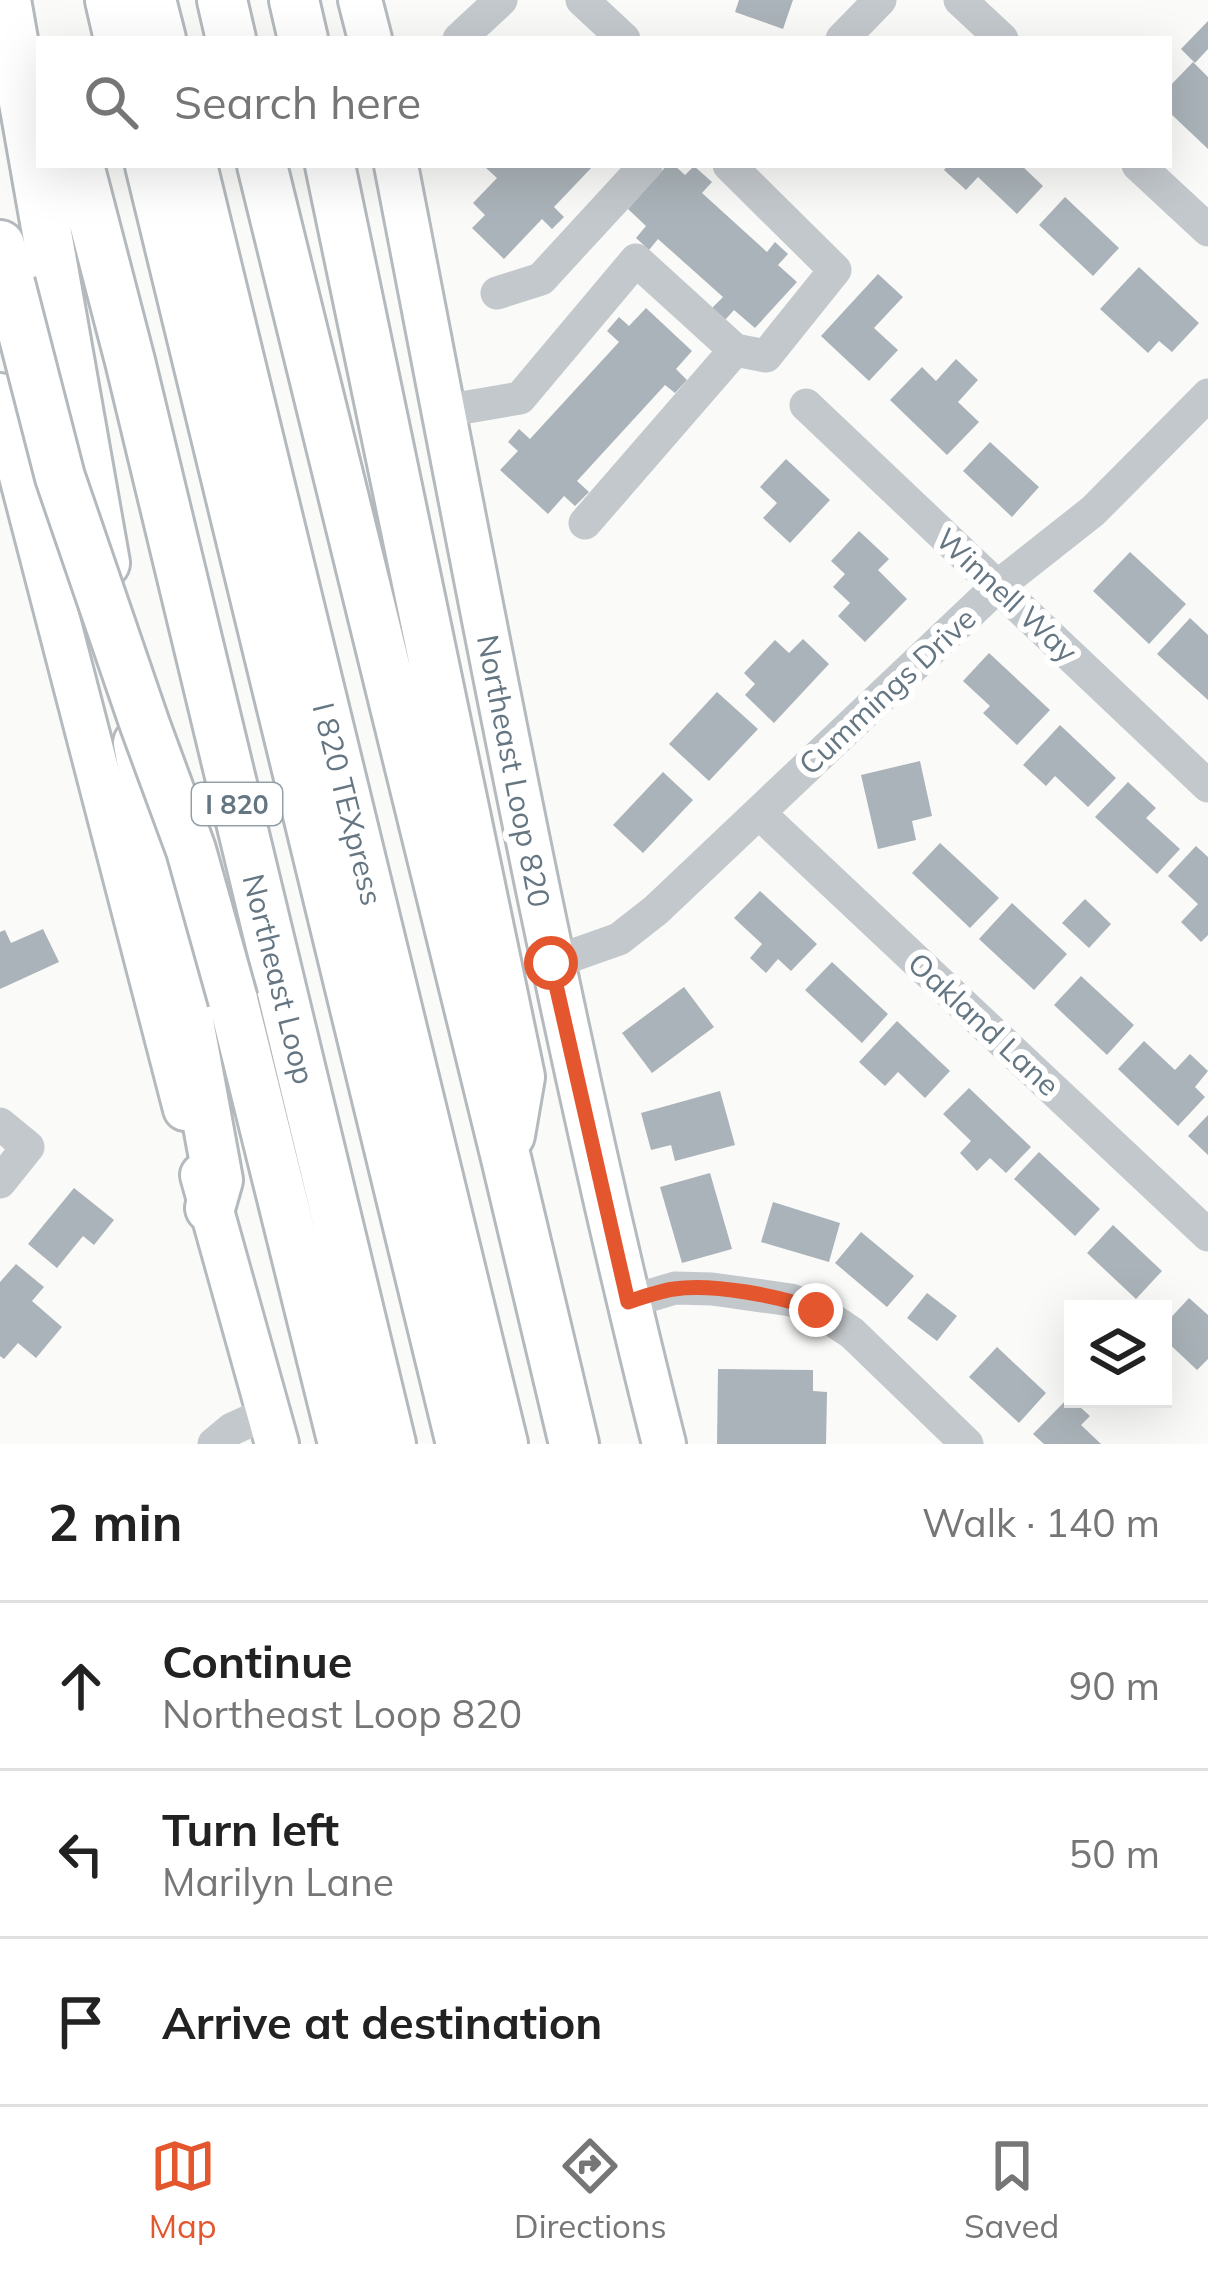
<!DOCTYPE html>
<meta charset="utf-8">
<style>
:root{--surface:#fff;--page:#f6f6f6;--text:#222;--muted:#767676;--line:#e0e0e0;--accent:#e4572e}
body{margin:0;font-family:Mulish,sans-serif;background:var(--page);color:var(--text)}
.controls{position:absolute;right:36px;bottom:36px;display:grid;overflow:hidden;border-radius:0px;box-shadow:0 12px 48px #0002}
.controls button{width:108px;height:108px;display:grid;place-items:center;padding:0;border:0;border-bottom:3px solid var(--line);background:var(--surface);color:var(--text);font:60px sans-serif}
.stop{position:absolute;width:36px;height:36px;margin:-27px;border:9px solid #e4572e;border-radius:50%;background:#fff}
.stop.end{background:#e4572e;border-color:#fff;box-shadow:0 3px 12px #0008}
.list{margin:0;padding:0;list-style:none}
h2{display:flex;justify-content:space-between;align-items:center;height:156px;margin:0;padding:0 48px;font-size:51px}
h2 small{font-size:39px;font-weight:400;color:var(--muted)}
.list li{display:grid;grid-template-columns:78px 1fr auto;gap:36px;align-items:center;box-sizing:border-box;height:168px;padding:0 48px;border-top:3px solid var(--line)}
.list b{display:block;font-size:45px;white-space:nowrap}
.list p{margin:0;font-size:39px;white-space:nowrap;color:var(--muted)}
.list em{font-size:39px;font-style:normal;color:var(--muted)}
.icon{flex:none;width:66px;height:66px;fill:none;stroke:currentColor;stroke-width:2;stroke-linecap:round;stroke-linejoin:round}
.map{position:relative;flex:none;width:1208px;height:1444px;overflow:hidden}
.search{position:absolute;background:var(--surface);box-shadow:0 12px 48px #0002;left:36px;right:36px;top:36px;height:132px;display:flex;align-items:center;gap:30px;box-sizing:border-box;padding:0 42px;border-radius:0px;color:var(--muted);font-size:45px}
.sheet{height:660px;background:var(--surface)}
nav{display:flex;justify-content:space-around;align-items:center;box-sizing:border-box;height:168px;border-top:3px solid var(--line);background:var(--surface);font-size:33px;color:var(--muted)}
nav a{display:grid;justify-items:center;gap:6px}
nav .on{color:var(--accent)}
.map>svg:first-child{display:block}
.building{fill:#aab3b9}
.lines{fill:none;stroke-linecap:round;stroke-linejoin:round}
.major-casing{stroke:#b5babe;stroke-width:48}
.highway-casing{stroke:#b4b9bd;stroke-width:54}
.minor{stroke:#c3c8cc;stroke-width:33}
.major{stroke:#fff;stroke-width:42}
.highway{stroke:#fff;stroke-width:48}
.highway-bridge-casing{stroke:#b4b9bd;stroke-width:54;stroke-linecap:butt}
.highway-bridge{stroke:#fff;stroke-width:48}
.route{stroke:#e4572e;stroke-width:15}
.labels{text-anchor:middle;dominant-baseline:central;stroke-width:12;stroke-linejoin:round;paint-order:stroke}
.shield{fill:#fff;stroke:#939fa8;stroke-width:3}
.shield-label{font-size:27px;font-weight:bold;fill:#657683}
.street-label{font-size:30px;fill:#657683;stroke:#fff}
</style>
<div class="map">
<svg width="1208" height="1444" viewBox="0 0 1208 1444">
<rect width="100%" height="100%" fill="#fafaf8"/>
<!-- building -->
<path class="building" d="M 739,0 L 793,0 L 783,29 L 735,12 Z
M 1208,21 L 1208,49 L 1195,63 L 1181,49 Z
M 1193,62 L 1208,77 L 1208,149 L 1169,112 L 1169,87 Z
M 488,165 L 594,165 L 554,207 L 564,217 L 552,229 L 542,219 L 504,259 L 472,228 L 485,215 L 473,203 L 497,178 L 486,168 Z
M 667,165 L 674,165 L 685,175 L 694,166 L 712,182 L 702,193 L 767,252 L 775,242 L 788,254 L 778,265 L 797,282 L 755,328 L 734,310 L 724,321 L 711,309 L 723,297 L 658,239 L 649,250 L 636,238 L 646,226 L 628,209 Z
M 948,165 L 1021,165 L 1043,186 L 1017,214 L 978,177 L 966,190 L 944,170 Z
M 1065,197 L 1119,248 L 1093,276 L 1039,225 Z
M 1139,267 L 1199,323 L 1172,352 L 1159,341 L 1148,353 L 1100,309 Z
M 878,274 L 903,297 L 874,328 L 898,350 L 869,381 L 821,336 Z
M 646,308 L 692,351 L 676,369 L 687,380 L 675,393 L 665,385 L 577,481 L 589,492 L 575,506 L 564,496 L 548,514 L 500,470 L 518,451 L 508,442 L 519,429 L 530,439 L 619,342 L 607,331 L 619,317 L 629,326 Z
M 956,359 L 978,380 L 958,402 L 979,422 L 947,455 L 890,400 L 922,367 L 936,381 Z
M 990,442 L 1039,487 L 1012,517 L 963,471 Z
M 786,459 L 830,500 L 790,543 L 763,518 L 777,503 L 760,487 Z
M 859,531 L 889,559 L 878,570 L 907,599 L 865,642 L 838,616 L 850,603 L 833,587 L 845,574 L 831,561 Z
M 1130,552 L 1186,604 L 1149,644 L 1093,591 Z
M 1190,618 L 1208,635 L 1208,700 L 1157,654 Z
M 803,639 L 829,664 L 774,723 L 745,695 L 755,684 L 744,673 L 775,640 L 789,653 Z
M 989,653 L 1050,710 L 1017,745 L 983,713 L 990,706 L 963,681 Z
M 717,692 L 758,729 L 709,781 L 669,744 Z
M 1060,725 L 1116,778 L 1088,807 L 1055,776 L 1046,786 L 1023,765 Z
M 920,761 L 932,816 L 912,821 L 916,840 L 878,849 L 861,775 Z
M 663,772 L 693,800 L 643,853 L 613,825 Z
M 1128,782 L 1156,808 L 1146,818 L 1180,849 L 1157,874 L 1095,817 Z
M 940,843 L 999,898 L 970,928 L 912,873 Z
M 1196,846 L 1208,857 L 1208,935 L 1201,942 L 1181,922 L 1198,904 L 1168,876 Z
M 760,891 L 817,944 L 791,971 L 778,959 L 766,973 L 750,958 L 762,944 L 734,918 Z
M 1085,899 L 1111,924 L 1089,948 L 1062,923 Z
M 1012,903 L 1067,954 L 1034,990 L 979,939 Z
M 43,929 L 59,962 L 0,989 L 0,932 L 5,930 L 11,943 Z
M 832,962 L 888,1014 L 862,1043 L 805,990 Z
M 1081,976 L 1134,1025 L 1107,1055 L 1054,1005 Z
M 684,987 L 714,1027 L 652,1073 L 622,1033 Z
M 897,1021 L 950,1071 L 925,1098 L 898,1072 L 885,1086 L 859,1062 Z
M 1144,1041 L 1175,1070 L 1190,1054 L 1208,1071 L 1195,1087 L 1205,1097 L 1178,1126 L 1118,1069 Z
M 969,1088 L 1031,1147 L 1006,1173 L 990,1158 L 977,1171 L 960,1153 L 971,1141 L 943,1114 Z
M 720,1091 L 735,1145 L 675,1161 L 671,1145 L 651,1150 L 641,1113 Z
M 1208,1115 L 1208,1155 L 1188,1136 Z
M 1039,1152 L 1100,1209 L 1075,1236 L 1014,1179 Z
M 710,1173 L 732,1249 L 682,1263 L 660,1187 Z
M 74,1188 L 114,1220 L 94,1245 L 83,1236 L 57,1268 L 28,1244 Z
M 773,1202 L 840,1223 L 829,1262 L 761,1242 Z
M 1113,1225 L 1162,1271 L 1136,1299 L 1087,1253 Z
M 861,1232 L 914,1276 L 887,1307 L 835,1263 Z
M 16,1264 L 44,1287 L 32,1301 L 62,1327 L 36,1358 L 18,1343 L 4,1359 L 0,1356 L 0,1282 Z
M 927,1293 L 957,1316 L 937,1341 L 907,1318 Z
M 1189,1298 L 1208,1315 L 1208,1359 L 1197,1370 L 1163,1338 L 1163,1326 Z
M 997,1347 L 1046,1393 L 1019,1423 L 969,1377 Z
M 718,1369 L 813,1370 L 813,1391 L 827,1392 L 826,1444 L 717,1444 Z
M 1069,1397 L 1090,1416 L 1081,1425 L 1101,1444 L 1044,1444 L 1033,1434 Z"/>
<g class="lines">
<defs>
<path id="major" d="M 360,0 L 370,39
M 396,165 C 479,593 557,1021 664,1444
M 0,395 L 185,1109
M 202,1175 L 277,1444"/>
<path id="highway" d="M 6,0 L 105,563
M 110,0 L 119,39
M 151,0 L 161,39
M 222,0 L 231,39
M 294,0 L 303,39
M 79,165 L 130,361 L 391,1444
M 150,165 L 461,1444
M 192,165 L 503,1444
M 262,165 L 506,1158 L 574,1444
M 330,165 L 520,1077 L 510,1135
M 0,245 L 10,283
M 138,743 L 218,1180 L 210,1208
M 233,1000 L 343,1444"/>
</defs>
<!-- major casing -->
<use href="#major" class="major-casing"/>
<!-- highway casing -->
<use href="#highway" class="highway-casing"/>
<!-- minor -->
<path class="minor" d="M 582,0 L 624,39
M 960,0 L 1002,39
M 459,39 L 501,0
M 842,39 L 880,0
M 729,165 L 835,270 L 766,356 L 735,350
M 1138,165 L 1208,230
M 497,293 L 541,279 L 646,165
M 806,405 L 1208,786
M 444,411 L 520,398 L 636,260 L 735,350 L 585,523
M 759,813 L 1208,1235
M 551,963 L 619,939 L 656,910 L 998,586 L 1093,511 L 1208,395
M 0,1124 L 28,1147 L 0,1182
M 628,1302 L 675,1288 L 712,1289 L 791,1300 L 816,1309 L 852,1333 L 967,1444
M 214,1444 L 232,1429 L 267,1413"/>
<!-- major -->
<use href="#major" class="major"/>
<!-- highway -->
<use href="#highway" class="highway"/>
<defs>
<path id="highway-bridge" d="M 10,283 L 60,477 L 145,725 L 191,850 L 233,1000"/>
</defs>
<!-- highway-bridge casing -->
<use href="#highway-bridge" class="highway-bridge-casing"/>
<!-- highway-bridge -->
<use href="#highway-bridge" class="highway-bridge"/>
</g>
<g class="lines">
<!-- route -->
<path class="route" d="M 551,963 L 628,1302 C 643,1297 659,1291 674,1289 C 712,1283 781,1296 816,1310"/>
</g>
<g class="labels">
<!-- shield labels -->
<rect class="shield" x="192" y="783" width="90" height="42" rx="9"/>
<g class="shield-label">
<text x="237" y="804">I 820</text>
</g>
<!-- street labels -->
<g class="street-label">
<text transform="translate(1007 595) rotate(43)">Winnell Way</text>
<text transform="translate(887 691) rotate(-43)">Cummings Drive</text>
<text transform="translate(514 771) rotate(79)">Northeast Loop 820</text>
<text transform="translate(348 804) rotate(76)">I 820 TEXpress</text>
<text transform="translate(279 979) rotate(76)">Northeast Loop</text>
<text transform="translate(984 1024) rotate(43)">Oakland Lane</text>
</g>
</g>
</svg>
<div class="controls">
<button><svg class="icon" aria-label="layers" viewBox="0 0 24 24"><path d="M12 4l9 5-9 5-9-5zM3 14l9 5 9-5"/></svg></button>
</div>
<div class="stop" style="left:551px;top:963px"></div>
<div class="stop end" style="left:816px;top:1310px"></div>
<div class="search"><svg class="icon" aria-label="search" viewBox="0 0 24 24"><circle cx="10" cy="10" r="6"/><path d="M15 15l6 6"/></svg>Search here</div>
</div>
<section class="sheet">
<h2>2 min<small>Walk · 140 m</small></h2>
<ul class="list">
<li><svg class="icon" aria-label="ahead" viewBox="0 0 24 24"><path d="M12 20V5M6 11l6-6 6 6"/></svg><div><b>Continue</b><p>Northeast Loop 820</p></div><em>90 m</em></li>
<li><svg class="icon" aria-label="left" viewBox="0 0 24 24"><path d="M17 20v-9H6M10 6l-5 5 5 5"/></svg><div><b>Turn left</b><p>Marilyn Lane</p></div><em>50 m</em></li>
<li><svg class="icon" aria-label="arrive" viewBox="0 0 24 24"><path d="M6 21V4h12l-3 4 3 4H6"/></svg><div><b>Arrive at destination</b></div></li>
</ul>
</section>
<nav>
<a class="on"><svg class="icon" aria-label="map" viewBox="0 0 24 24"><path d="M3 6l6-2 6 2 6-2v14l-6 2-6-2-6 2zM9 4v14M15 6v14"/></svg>Map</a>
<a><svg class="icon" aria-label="directions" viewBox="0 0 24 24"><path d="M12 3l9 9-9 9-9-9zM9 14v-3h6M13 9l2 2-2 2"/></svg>Directions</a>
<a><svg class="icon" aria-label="saved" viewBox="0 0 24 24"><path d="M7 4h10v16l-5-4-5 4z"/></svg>Saved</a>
</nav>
